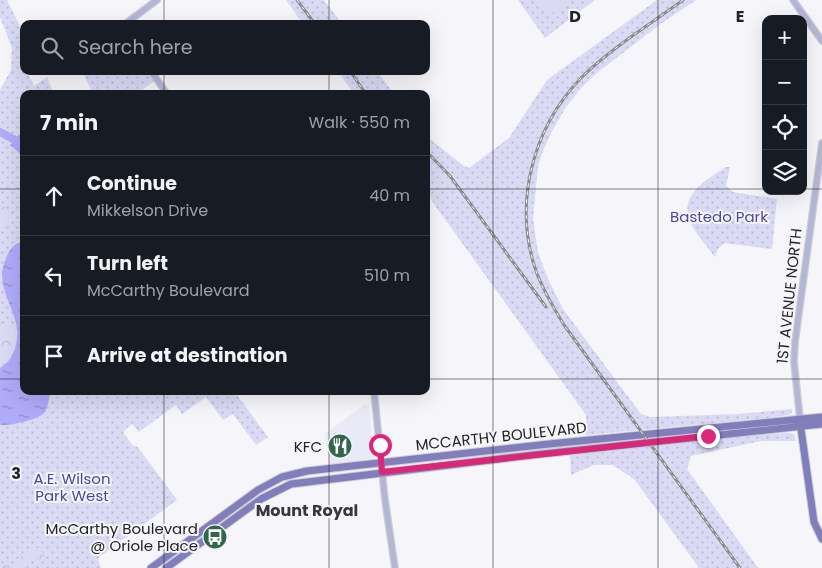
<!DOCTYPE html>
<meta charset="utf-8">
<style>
:root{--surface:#171b24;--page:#20242c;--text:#f1f3f6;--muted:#9ea1a6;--line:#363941}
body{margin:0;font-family:Poppins,sans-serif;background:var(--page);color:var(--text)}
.controls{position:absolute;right:15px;top:15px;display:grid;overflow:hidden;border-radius:10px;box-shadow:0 5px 20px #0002}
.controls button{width:45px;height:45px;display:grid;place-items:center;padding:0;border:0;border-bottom:1px solid var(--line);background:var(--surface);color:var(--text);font:25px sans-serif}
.stop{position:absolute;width:15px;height:15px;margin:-11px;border:4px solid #db2777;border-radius:50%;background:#fff}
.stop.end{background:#db2777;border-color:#fff;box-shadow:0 1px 5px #0008}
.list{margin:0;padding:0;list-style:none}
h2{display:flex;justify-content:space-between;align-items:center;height:65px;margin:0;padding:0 20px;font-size:21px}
h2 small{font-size:16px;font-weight:400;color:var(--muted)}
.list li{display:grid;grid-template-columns:32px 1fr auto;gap:15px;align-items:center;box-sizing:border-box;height:80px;padding:0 20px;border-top:1px solid var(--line)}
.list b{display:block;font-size:19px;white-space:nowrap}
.list p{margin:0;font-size:16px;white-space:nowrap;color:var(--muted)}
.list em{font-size:16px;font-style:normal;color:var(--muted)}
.icon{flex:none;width:28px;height:28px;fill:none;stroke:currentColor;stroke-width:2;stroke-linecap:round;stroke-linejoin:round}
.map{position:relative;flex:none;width:822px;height:568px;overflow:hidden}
.search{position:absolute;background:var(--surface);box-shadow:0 5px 20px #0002;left:20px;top:20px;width:410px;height:55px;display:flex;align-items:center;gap:12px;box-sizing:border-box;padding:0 18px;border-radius:10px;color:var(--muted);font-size:19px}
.panel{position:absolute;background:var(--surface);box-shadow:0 5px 20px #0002;left:20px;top:90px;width:410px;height:305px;border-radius:10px}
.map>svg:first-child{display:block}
.built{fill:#eaeaf7}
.grass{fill:url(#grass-dots)}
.forest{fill:url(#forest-crowns)}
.garden{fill:#dadaf4}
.water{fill:url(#water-ripples)}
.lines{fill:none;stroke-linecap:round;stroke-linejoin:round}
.river{stroke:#afabf8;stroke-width:8}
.minor-casing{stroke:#cfcfd4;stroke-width:8}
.major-casing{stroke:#cfcfd4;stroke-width:9}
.minor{stroke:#b5b5d7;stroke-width:5.5}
.major{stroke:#817ebb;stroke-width:7}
.rail-casing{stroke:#8c8c8f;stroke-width:3}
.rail{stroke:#f5f5fa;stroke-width:1;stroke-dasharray:4;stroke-linecap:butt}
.route{stroke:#db2777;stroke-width:6}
.grid{fill:none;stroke:#232325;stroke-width:1;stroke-opacity:0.55}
.labels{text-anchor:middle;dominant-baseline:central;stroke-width:4;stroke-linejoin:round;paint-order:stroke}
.park-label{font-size:15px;fill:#50449c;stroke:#f5f5fa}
.street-label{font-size:15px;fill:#232325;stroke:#f5f5fa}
.poi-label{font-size:15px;fill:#232325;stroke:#f5f5fa;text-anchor:end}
.neighbourhood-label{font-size:16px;font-weight:bold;fill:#37373c;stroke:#f5f5fa}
.grid-label{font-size:16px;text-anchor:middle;font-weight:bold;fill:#232325;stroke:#f5f5fa;stroke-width:4;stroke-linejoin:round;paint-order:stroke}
</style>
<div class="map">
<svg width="822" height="568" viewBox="0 0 822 568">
<defs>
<pattern id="grass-dots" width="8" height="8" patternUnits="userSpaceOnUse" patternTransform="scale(1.25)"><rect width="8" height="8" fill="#dadaf4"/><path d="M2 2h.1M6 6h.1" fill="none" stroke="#bbbbd1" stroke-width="1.8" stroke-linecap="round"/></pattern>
<pattern id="forest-crowns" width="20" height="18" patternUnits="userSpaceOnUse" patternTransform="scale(1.25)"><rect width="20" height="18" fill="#dadaf4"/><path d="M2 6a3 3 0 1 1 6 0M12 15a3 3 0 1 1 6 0" fill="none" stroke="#bbbbd1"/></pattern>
<pattern id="water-ripples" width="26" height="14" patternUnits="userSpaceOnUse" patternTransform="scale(1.25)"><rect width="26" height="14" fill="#afabf8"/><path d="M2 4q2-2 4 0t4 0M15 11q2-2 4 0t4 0" fill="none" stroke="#8e8bc9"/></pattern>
</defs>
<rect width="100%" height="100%" fill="#f5f5fa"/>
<!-- built -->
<path class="built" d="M 364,405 L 369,405 L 374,459 L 329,464 L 325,434 Z"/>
<!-- grass -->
<path class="grass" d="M 0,0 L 7,0 L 24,34 L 24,71 L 27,71 L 34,86 L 47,77 L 54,94 L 24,94 L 24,391 L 234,391 L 268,437 L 256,445 L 233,414 L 223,420 L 206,397 L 182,414 L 176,405 L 139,432 L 132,424 L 123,432 L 133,446 L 137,446 L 177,500 L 98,558 L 101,568 L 0,568 L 0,90 L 11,70 L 12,48 L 0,17 Z
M 286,0 L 324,0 L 342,24 L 303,24 Z
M 518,0 L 595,0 L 545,38 Z
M 657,0 L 696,0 L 662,23 L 598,72 L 583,86 L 566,107 L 550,135 L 543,151 L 538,167 L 533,219 L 538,252 L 548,279 L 563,309 L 641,414 L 650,417 L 739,414 L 792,409 L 792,413 L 789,415 L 768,418 L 586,435 L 586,415 L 426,193 L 426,136 L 464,166 L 469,168 L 509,138 L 547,80 Z
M 82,71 L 147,71 L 154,81 L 137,94 L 93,94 Z
M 338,71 L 377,71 L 394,94 L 354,94 Z
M 725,167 L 730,167 L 726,186 L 733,192 L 777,199 L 772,249 L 724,243 L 718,249 L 715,257 C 702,239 675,215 694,192 C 701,182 715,175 725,167 Z
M 790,433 L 794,434 L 796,441 L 761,441 L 691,456 L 687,469 L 758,568 L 699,568 L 635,480 L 613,465 L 594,465 L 571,475 L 570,454 L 711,437 Z"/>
<!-- forest -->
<path class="forest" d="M 3,206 L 10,212 L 11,216 L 6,225 L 0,230 L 0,211 Z
M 4,323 C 25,330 16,359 0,368 L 0,331 L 4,332 Z
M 36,547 L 42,551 L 45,557 L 42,562 L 36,557 L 21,568 L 0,568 L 0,565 L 6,561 L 11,565 L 20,557 Z"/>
<!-- garden -->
<path class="garden" d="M 536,0 L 564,0 L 566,3 L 548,16 Z"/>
<!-- water -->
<path class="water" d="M 19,135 L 24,139 L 24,157 L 10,145 Z
M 24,241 L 24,391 L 50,391 L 50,393 C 49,399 48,408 44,413 C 37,420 10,426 0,425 L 0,368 C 15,360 20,338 16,323 C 12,307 2,292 2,274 C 2,268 5,261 7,256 C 11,247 15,243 24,241 Z"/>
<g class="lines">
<!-- river -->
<path class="river" d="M 0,132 L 15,140 L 24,147"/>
<defs>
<path id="minor" d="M 793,0 L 822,41
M 125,24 L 157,0
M 151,71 L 167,94
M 374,391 L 385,500 L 395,568
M 800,419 L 794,362 L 795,342 L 822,143"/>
<path id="major" d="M 800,422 L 814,522 L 822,539
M 151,568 L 258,490 L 282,477 L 307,471 L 549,444 L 822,417
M 166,568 L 261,499 L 291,484 L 532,455 L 822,424"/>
</defs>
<!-- minor casing -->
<use href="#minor" class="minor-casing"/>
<!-- major casing -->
<use href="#major" class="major-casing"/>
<!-- minor -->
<use href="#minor" class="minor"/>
<!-- major -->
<use href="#major" class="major"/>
<defs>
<path id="rail" d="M 297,0 L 315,24
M 683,0 C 649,25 611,48 581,78 C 532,129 513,204 536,271 C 543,290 553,307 564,325 L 740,568
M 350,71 L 366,94
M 426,151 L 450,176 L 546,307"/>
</defs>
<!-- rail casing -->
<use href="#rail" class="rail-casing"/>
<!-- rail -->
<use href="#rail" class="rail"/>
</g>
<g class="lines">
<!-- route -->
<path class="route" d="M 380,445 L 382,472 L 708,436"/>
</g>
<!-- grid -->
<path class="grid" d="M 164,0 L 164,24M 329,0 L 329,24M 493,0 L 493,568M 658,0 L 658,568M 164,71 L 164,94M 329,71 L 329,94M 0,189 L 24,189M 426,189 L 766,189M 803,189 L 822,189M 0,379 L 24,379M 426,379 L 822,379M 164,391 L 164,568M 329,391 L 329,568"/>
<!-- icons -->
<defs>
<symbol id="restaurant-disc" viewBox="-11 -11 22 22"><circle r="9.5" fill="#32664b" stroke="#f5f5fa"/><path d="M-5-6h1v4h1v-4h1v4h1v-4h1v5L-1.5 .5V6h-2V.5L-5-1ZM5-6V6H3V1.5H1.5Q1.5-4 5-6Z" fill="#fff"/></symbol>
<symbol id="bus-disc" viewBox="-11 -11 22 22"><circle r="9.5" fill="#32664b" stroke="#f5f5fa"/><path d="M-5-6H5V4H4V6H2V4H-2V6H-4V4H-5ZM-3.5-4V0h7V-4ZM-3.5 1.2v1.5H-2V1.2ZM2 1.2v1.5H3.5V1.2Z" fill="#fff"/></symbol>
</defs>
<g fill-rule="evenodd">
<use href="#restaurant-disc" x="326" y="432" width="28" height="28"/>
<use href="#bus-disc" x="201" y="523" width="28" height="28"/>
</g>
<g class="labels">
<!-- park labels -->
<g class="park-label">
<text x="719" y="216">Bastedo Park</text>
<text x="72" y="478">A.E. Wilson<tspan x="72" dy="17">Park West</tspan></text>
</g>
<!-- street labels -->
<g class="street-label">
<text transform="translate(789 296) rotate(-84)">1ST AVENUE NORTH</text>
<text transform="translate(501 436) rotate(-6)">MCCARTHY BOULEVARD</text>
</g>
<!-- poi labels -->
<g class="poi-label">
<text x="322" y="446">KFC</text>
<text x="198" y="528">McCarthy Boulevard<tspan x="198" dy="17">@ Oriole Place</tspan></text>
</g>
<!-- neighbourhood labels -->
<g class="neighbourhood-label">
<text x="307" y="510">Mount Royal</text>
</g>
</g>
<g class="grid-label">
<text x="575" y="22">D</text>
<text x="740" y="22">E</text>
<text x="16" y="479">3</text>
</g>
</svg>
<div class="controls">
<button>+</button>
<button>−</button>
<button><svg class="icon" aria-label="locate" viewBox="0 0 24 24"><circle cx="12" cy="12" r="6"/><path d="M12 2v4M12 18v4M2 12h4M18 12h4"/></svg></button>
<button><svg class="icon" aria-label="layers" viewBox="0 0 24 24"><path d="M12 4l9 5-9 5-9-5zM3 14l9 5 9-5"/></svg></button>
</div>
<div class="stop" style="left:380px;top:445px"></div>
<div class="stop end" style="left:708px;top:436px"></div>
<div class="search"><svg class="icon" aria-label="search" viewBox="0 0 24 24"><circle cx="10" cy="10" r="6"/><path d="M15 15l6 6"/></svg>Search here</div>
<section class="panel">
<h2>7 min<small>Walk · 550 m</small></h2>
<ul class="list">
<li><svg class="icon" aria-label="ahead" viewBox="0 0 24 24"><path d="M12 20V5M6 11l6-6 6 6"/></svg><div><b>Continue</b><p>Mikkelson Drive</p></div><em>40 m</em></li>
<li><svg class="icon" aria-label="left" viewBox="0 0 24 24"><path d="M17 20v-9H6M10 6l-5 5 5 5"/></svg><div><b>Turn left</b><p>McCarthy Boulevard</p></div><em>510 m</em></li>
<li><svg class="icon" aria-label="arrive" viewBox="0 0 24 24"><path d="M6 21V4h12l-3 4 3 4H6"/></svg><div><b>Arrive at destination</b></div></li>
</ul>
</section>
</div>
